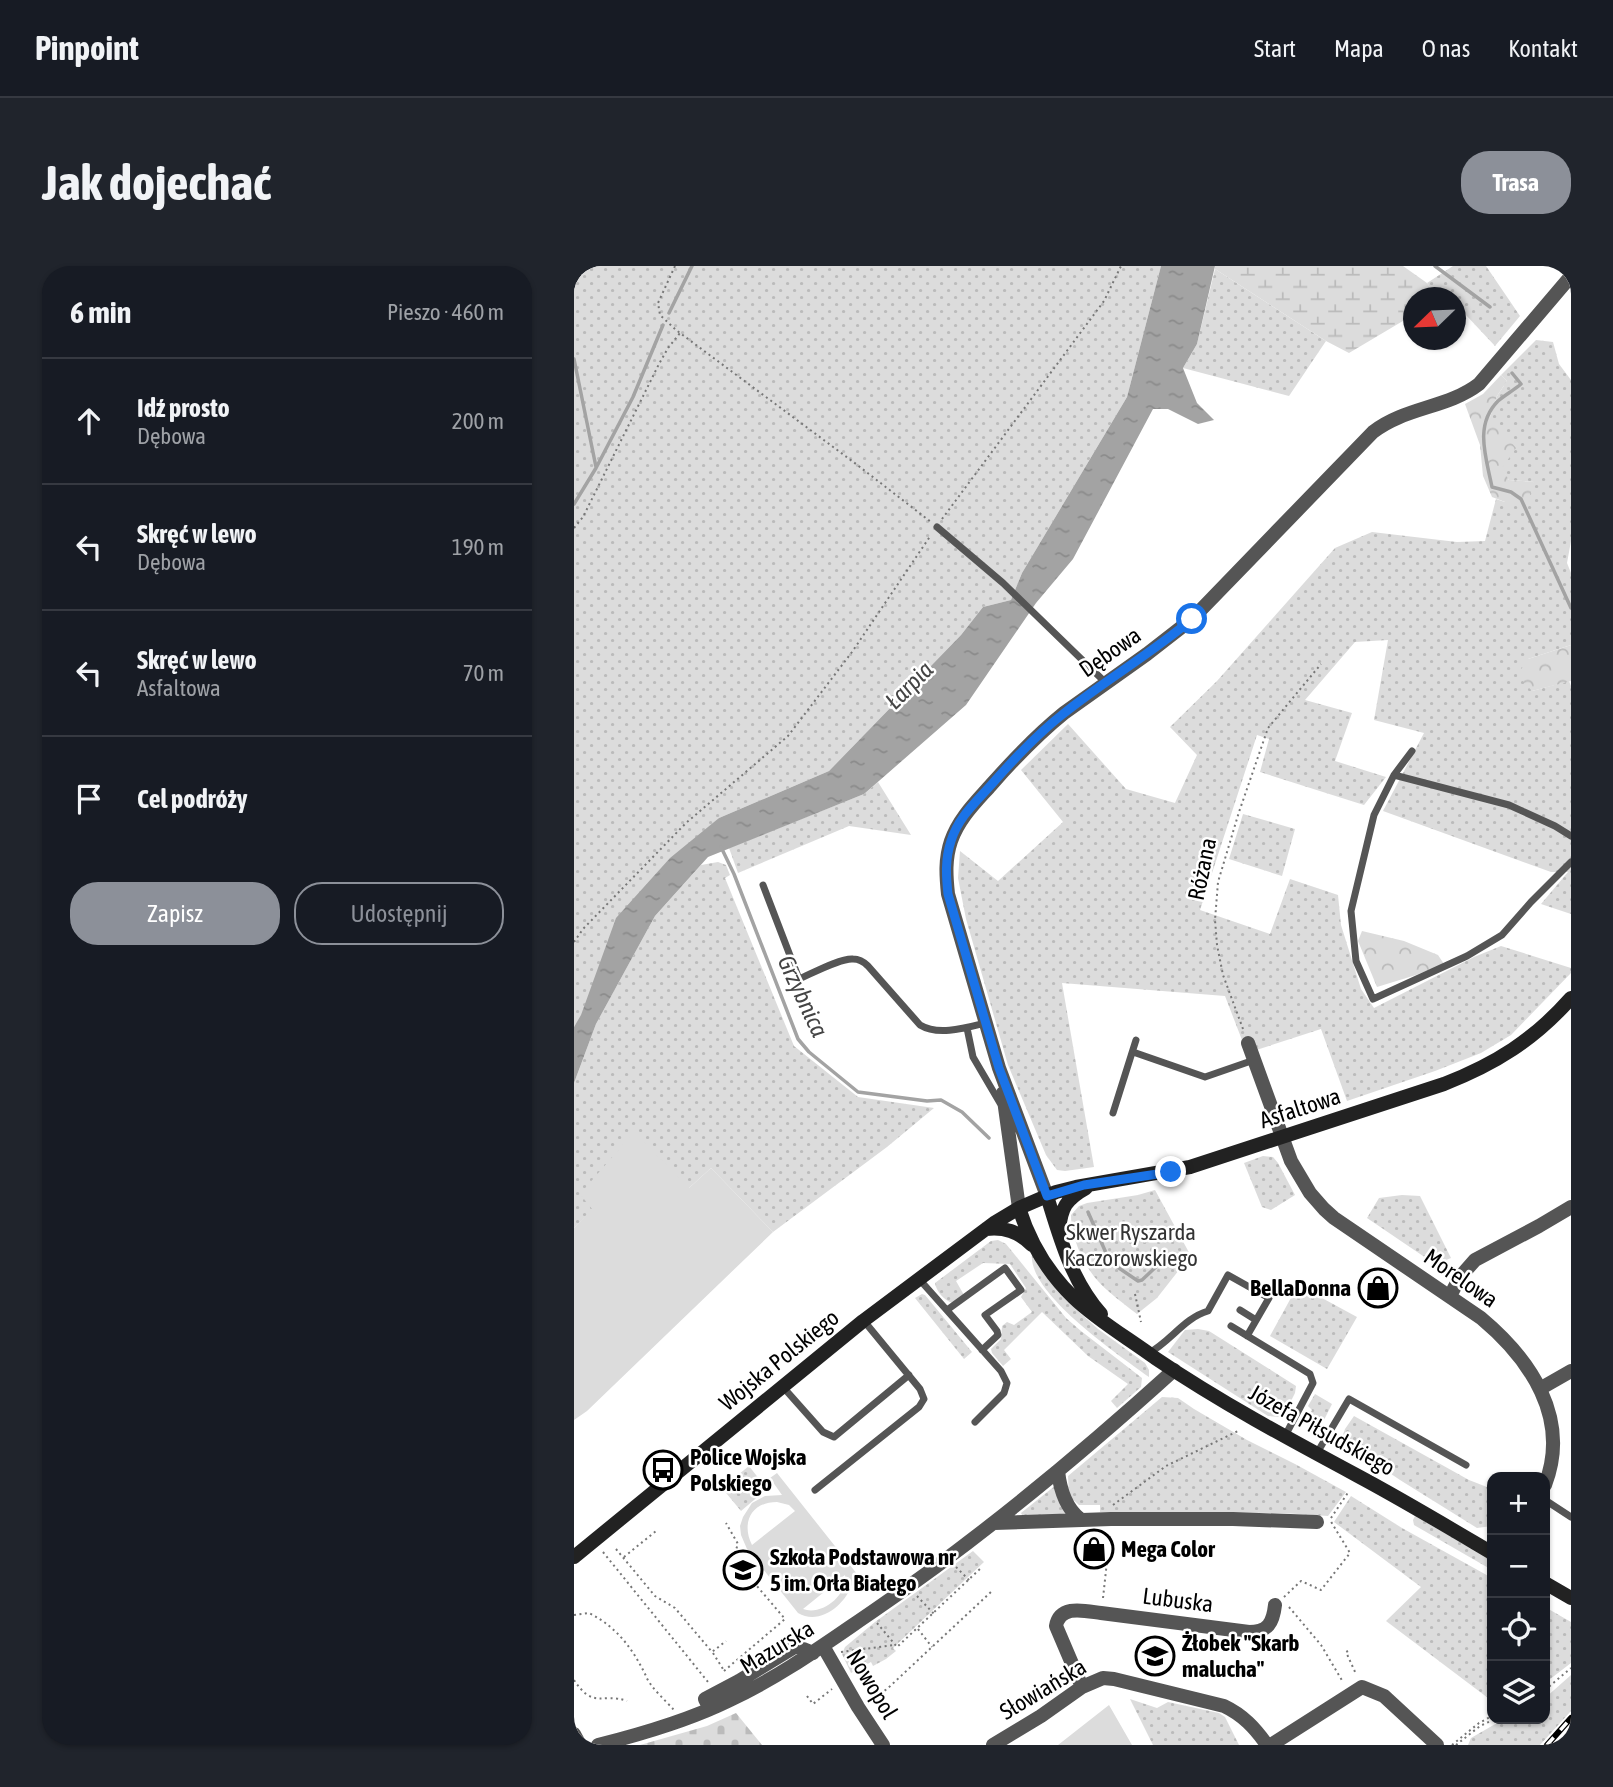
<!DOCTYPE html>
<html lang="pl">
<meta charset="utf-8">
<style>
:root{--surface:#171b24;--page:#20242c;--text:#f1f3f6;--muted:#9ea1a6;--line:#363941;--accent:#8c9099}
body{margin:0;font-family:"Asap Condensed",sans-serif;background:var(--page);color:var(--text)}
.controls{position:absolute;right:21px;bottom:21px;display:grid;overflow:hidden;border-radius:14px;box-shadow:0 2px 5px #0004}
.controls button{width:63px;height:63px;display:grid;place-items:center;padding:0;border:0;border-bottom:2px solid var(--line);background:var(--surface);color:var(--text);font:35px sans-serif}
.compass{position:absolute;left:829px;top:21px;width:63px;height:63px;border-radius:50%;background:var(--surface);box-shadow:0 2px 5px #0004;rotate:247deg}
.stop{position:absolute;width:21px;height:21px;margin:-16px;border:5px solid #1a73e8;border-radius:50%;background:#fff}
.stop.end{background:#1a73e8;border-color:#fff;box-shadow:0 2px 7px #0008}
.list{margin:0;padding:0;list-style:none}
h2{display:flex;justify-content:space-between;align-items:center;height:91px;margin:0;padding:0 28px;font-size:30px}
h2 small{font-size:23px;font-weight:400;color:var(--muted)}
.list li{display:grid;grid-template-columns:46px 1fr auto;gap:21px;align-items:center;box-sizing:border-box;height:126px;padding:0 28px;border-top:2px solid var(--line)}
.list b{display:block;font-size:26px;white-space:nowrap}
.list p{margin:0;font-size:23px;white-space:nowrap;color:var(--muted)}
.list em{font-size:23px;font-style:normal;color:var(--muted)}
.actions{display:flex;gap:14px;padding:21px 28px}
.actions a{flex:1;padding:16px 0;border:2px solid var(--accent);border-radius:28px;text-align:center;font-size:24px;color:var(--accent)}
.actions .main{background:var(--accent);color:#fff}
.icon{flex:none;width:38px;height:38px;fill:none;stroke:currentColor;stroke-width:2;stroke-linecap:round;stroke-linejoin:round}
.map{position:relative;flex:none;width:997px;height:1479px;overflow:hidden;border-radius:28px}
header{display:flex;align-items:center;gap:42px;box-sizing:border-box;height:98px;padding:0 35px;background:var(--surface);border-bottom:2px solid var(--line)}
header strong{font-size:33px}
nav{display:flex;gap:38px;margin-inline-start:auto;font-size:24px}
.intro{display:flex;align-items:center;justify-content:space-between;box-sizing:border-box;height:168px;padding:0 42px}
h1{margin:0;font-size:49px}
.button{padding:18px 32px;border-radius:28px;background:var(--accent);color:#fff;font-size:24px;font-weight:700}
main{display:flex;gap:42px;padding:0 42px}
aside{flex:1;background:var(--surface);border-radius:28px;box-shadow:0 2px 5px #0004}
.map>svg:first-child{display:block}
.grass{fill:url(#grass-dots)}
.forest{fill:url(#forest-crowns)}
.wetland{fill:url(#wetland-marsh)}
.cemetery{fill:url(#cemetery-stones)}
.garden{fill:#dcdcdc;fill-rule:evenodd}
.water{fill:url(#water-ripples)}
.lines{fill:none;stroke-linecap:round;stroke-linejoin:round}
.stream{stroke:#a3a3a3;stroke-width:3.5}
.path{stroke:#777;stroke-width:2;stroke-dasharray:2 3.5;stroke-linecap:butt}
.lane{stroke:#555;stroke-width:7}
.street{stroke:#555;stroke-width:14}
.secondary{stroke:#222;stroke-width:14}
.rail-casing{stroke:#000;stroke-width:6}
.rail{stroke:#fff;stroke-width:3.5;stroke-dasharray:10;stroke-linecap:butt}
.route{stroke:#1a73e8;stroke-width:9}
.labels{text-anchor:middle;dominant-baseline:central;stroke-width:5;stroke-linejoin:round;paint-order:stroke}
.street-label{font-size:23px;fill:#000;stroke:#fff}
.park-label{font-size:23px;fill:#333;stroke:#fff}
.poi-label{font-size:23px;font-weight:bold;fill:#000;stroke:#fff;text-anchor:start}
.water-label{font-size:24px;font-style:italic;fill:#444;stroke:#fff}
</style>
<header>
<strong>Pinpoint</strong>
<nav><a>Start</a><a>Mapa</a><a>O nas</a><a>Kontakt</a></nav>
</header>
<div class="intro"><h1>Jak dojechać</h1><a class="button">Trasa</a></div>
<main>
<aside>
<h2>6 min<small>Pieszo · 460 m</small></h2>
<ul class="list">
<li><svg class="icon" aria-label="ahead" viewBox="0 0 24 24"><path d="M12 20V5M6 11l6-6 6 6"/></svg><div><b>Idź prosto</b><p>Dębowa</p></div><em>200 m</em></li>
<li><svg class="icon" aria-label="left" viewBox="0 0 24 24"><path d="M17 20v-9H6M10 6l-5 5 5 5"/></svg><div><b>Skręć w lewo</b><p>Dębowa</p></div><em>190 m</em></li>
<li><svg class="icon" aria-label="left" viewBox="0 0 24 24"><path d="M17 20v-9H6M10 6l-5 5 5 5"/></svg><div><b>Skręć w lewo</b><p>Asfaltowa</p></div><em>70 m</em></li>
<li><svg class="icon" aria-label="arrive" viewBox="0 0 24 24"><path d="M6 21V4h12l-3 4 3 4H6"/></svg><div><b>Cel podróży</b></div></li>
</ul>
<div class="actions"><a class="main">Zapisz</a><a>Udostępnij</a></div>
</aside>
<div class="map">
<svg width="997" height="1479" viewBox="0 0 997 1479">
<defs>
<pattern id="grass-dots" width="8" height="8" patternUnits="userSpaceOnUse" patternTransform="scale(1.75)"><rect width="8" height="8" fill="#dcdcdc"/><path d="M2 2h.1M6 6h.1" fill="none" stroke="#bbb" stroke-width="1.8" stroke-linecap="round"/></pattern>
<pattern id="forest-crowns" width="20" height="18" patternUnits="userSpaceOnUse" patternTransform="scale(1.75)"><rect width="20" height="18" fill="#dcdcdc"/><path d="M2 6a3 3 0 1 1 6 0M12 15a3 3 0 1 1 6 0" fill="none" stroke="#bbb"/></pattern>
<pattern id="wetland-marsh" width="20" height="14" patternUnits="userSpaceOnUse" patternTransform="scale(1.75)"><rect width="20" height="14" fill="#dcdcdc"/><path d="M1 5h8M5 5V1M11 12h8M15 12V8" fill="none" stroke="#bbb"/></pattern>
<pattern id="cemetery-stones" width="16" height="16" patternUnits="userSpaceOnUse" patternTransform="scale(1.75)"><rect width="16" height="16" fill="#dcdcdc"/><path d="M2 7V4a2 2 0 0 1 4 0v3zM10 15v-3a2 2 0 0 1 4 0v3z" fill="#bbb"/></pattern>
<pattern id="water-ripples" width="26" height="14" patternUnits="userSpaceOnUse" patternTransform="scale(1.75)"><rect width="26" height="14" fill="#a3a3a3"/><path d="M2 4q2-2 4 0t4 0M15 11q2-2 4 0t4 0" fill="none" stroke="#8b8b8b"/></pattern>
</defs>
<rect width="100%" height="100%" fill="#fff"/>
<!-- grass -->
<path class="grass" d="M 0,0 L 587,0 L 553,131 L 448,307 L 437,334 L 409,341 L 387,369 L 255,505 L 145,552 L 0,761 Z
M 879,0 L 912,0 L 946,50 L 921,80 L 891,48 L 882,43 L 881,32 L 863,31 L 853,17 Z
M 641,3 L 752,75 L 715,130 L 609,102 L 623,78 Z
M 962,74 L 979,76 L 985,98 L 997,114 L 997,275 L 993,297 L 997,307 L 997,379 L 954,393 L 958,425 L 995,415 L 997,420 L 997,648 L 967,638 L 994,606 L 977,606 L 809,545 L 850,467 L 800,454 L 814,374 L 781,376 L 731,434 L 778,447 L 761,495 L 812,511 L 790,539 L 686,506 L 695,473 L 683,469 L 626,644 L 696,668 L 716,613 L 764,629 L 767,659 L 787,723 L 800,742 L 900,691 L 927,680 L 997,702 L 997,707 L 937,769 L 907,787 L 861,805 L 773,835 L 747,763 L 673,787 L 651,730 L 488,717 L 520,901 L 491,905 L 483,904 L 472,889 L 434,799 L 392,653 L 384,612 L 386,585 L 424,615 L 489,556 L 447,504 L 494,458 L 552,523 L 601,537 L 623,489 L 596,461 L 643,415 L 761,282 L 798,266 L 883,276 L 911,275 L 922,233 L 931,236 L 960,216 L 935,214 L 927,202 L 916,151 L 923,130 L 933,115 L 927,109 Z
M 304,516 L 337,569 L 275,560 L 164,607 L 155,582 L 290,528 Z
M 669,548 L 721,563 L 708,610 L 655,593 Z
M 144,596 L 152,599 L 156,609 L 151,612 L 220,780 L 284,831 L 360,842 L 313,881 L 199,966 L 137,902 L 115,922 L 19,943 L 0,962 L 0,817 L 22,758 L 81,650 L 127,599 Z
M 689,890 L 699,891 L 704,897 L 721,929 L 697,944 L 688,941 L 670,897 Z
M 581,924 L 618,992 L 605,1004 L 583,1032 L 563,1048 C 536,1027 517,1015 504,982 C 500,970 497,961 497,949 L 505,940 L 513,937 L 564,929 Z
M 828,929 L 846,930 L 877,992 L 872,994 L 852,992 L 793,952 L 805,932 Z
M 424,974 L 432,978 L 492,1052 L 507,1065 L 568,1112 L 567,1121 L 543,1142 L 537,1135 L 554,1118 L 514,1090 L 468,1046 L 430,1084 L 437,1093 L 429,1100 L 418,1087 L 417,1083 L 427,1073 L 428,1060 L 433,1056 L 440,1059 L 458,1046 L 447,1031 L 452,1022 L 436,998 L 409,997 L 382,1015 L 390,1029 L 378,1037 C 370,1034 362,1025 361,1017 L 417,975 Z
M 458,988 L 505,1046 L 524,1063 L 571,1097 L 575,1104 L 575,1111 C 546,1090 453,1027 458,988 Z
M 724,1019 L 783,1051 L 753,1103 L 696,1070 Z
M 348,1028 L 351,1029 L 398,1086 L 390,1093 L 341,1032 Z
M 624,1063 L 635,1065 L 722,1120 L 721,1127 L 710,1149 L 705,1151 L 694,1150 L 594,1086 L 611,1064 Z
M 741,1128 L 758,1138 L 746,1162 L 742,1165 L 732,1158 L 732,1154 L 738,1144 L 734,1140 Z
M 588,1131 L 604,1132 L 620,1143 L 673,1174 L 721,1198 L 772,1226 L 754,1250 L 708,1247 L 526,1246 L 526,1239 L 505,1239 L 495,1230 L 494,1210 Z
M 780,1150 L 895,1214 L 918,1223 L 918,1260 L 903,1262 L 826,1214 L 767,1174 L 771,1163 Z
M 175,1200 L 193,1223 L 167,1245 L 148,1222 Z
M 482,1219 L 491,1243 L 491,1249 L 448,1249 L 447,1247 Z
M 777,1230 L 828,1262 L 918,1312 L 918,1435 L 812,1355 L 847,1321 L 760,1256 Z
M 841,1250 L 918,1294 L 918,1304 L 840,1259 L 839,1254 Z
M 399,1285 L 410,1296 L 319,1382 L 322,1385 L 312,1393 L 299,1400 L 297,1396 L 277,1407 L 268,1388 L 271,1381 L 301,1356 Z
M 971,1341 L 997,1356 L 997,1397 L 971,1417 Z
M 997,1409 L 997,1445 L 966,1479 L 894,1479 L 897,1472 L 930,1453 L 971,1453 L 971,1432 Z
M 556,1433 L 583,1442 L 594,1436 L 645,1447 L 651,1451 L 665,1479 L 579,1479 Z"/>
<!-- forest -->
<path class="forest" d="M 927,109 L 933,115 L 923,130 L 916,151 L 942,182 L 928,202 L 935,214 L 960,216 L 953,238 L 931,236 L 918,231 L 909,210 L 906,179 L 891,138 L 909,128 Z
M 997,379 L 997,415 L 958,425 L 943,409 L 954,393 Z
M 788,665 L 830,675 L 864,689 L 870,698 L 842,709 L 803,721 L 784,675 Z"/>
<!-- wetland -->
<path class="wetland" d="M 641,0 L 829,0 L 853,17 L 863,31 L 839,32 L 839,49 L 775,87 L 752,75 L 641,3 Z"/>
<!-- cemetery -->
<path class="cemetery" d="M 162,1447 L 188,1479 L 66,1479 L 133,1460 Z"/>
<!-- garden -->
<path class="garden" d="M 60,866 L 115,922 L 137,902 L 199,966 L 13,1145 L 0,1154 L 0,962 L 18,943 L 6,928 Z
M 203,1207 L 291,1318 L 284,1324 L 278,1318 C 272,1338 246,1360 224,1347 L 173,1283 L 167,1269 L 166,1260 L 169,1251 L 178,1237 L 191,1230 L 208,1229 L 196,1212 ZM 203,1236 L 215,1239 L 221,1245 L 178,1279 C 167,1257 177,1236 203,1236 ZM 271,1309 C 274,1329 248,1350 229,1343 Z
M 535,1439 L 558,1479 L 484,1479 Z"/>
<!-- water -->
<path class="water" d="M 587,0 L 641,0 L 623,78 L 609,102 L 623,137 L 640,154 L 624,158 L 594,143 L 579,143 L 499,293 L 462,337 L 392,439 L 290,528 L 134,591 L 81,650 L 22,758 L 0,817 L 0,761 L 7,749 L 42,652 L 96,592 L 145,552 L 255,505 L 387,369 L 409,341 L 437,334 L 448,307 L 553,131 Z"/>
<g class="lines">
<!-- stream -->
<path class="stream" d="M 861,0 L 916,41
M 95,47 L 118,0
M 0,93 L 22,201
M 938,107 L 947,118 C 940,124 931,129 924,135 C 900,159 912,191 918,221 L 937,226 L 947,233 L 997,342
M 0,238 L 22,202 L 59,131 L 89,59
M 147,581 L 160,608 L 224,773 L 235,786 L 284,826 L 353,835 L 367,834 L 388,846 L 415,872
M 514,946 L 536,996 L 564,1015 L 568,1014 L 585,998"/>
<!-- path -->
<path class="path" d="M 101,0 L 84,37 L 86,49 L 102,64 L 282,198 L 357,256
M 368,253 L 530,35 L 547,0
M 0,262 L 9,251 L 85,98 L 94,82 L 106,67
M 0,676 L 9,663 L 112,557 L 214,470 L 278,386 L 357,269
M 669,763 L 649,709 L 643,679 L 641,654 L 644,616 L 665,546 L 694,462 L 747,398
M 561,1028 L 567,1056
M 539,1239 L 592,1200 L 664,1165
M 757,1252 L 775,1225
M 42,1283 L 81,1330 L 101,1342 L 138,1386 L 152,1375
M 29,1286 L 134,1416
M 50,1291 L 82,1265
M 382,1301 L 396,1315
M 343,1330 L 361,1349
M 710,1331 L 727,1315 L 747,1324 L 776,1287 L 756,1254
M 529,1332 L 536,1268
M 715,1341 L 747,1379 L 769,1416
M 0,1349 L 15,1347 C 43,1361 59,1383 72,1410 C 76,1421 92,1435 100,1444
M 303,1357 L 323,1381 L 407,1302
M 344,1363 L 358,1381
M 774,1385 L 772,1386 L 782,1408
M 267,1386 L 320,1379
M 139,1387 L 149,1403
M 150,1405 L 211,1353 L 159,1292 L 164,1278 L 152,1257
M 0,1414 C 20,1444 28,1426 53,1435
M 971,1424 L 997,1402
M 233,1430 L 239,1438 L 258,1423
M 297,1434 L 313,1423 L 418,1325
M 878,1479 L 905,1457 L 918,1450
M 882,1479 L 906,1460 L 921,1453"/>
<!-- lane -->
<path class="lane" d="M 363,261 L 429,317 L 532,417
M 838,485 L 820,509 L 800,549 L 777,645 L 782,695 L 799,733 L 893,690 L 928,669 L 957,636 L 997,596
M 820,509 L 935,539 L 981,560 L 997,570
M 189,619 L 225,713 C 237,708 266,692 279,693 C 285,693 290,696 294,700 L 346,759 C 364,770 391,762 411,757
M 393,762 L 399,791 L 426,837
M 559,786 L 631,811 L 680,794
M 539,847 L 562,774
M 345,1013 L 427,1105 L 433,1117 L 430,1127 L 401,1156
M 373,1044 L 431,1002 L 447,1024 L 411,1049 L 423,1065 L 424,1069 L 408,1084
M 666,1044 L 682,1054
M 657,1060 L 736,1108 L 739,1117 L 711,1170
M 575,1087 C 597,1075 610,1052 634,1045 L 654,1009 L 695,1032 L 673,1070
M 209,1121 L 249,1166 L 260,1171 L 335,1109
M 743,1187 L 775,1133 L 892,1199
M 241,1224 L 345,1141 L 350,1133 L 346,1123 L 290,1055
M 971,1234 L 997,1251"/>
<!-- street -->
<path class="street" d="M 674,777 L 717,895 L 736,927 L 750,943 L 760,952 L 907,1052 C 956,1093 997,1152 971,1219
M 429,827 L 445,942
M 473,930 L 425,802 L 374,628 C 372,609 371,593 377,575 C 385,552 402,536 417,519 C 440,493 464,468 490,447 L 573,388 L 618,353 L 799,166 C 831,141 874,142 905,118 L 997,10
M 876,1030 L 886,1011 L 901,994 L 965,960 L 997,941
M 969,1121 L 997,1105
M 484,1205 C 486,1223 492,1242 506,1253
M 420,1257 L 537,1253 L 659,1253 L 743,1256
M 249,1380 L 284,1441 L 309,1479
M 508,1421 L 482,1360 C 486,1338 511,1345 527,1347 L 675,1366 C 694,1366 699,1357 701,1339
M 136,1443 L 131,1433 L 165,1415 L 222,1380 L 239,1387
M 0,1468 L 6,1479
M 24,1479 C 68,1468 113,1455 154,1435 C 206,1411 251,1378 298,1346 C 405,1273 504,1191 600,1104
M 419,1479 L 467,1450 L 508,1421 L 529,1412 L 540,1413 L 650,1440 C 669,1449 681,1462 693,1479
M 697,1479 L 788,1421 L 810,1430 L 863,1479"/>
<!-- secondary -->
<path class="secondary" d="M 473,930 C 486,972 497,1014 527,1048
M 445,942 C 456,977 473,1006 500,1032 C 524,1055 554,1072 581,1092 C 646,1136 715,1173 784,1210 C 829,1234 874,1261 918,1287
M 412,963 C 430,961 444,965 458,979
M 485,964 C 487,942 492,933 512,922
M 0,1291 L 289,1055 L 420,957 L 445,942 L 482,926 L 502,921 L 616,901 L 870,818 C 921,798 960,774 997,732
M 971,1317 L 997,1332"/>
<defs>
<path id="rail" d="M 973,1479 L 997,1452"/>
</defs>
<!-- rail casing -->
<use href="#rail" class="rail-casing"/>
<!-- rail -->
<use href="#rail" class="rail"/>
</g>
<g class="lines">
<!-- route -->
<path class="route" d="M 597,906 L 510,919 L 473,930 L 425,802 L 374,628 C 372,610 371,593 377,575 C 384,552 401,537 417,519 C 439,494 462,469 489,448 C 531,414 577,388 618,353"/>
</g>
<!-- icons -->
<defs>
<symbol id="shop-ring" viewBox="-11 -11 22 22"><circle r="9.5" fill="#fff" stroke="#000" stroke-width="1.5"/><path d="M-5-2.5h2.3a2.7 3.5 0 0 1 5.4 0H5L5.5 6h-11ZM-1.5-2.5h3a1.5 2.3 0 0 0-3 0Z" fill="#000"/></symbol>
<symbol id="bus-ring" viewBox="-11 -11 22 22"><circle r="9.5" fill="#fff" stroke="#000" stroke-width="1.5"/><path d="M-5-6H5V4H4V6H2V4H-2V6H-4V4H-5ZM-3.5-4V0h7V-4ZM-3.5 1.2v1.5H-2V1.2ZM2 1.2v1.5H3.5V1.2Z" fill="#000"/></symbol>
<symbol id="school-ring" viewBox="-11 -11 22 22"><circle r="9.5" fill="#fff" stroke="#000" stroke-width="1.5"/><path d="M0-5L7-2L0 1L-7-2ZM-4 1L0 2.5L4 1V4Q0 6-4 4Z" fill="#000"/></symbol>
</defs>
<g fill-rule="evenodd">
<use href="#shop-ring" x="782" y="1000" width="44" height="44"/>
<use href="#bus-ring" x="67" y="1182" width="44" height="44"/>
<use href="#shop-ring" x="498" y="1261" width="44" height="44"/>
<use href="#school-ring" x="147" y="1282" width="44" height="44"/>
<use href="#school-ring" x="559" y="1368" width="44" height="44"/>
</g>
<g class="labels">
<!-- street labels -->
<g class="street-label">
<text transform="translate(536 386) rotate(-35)">Dębowa</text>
<text transform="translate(628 603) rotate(-78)">Różana</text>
<text transform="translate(726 842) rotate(-18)">Asfaltowa</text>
<text transform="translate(887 1012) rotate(35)">Morelowa</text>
<text transform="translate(205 1094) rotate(-39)">Wojska Polskiego</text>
<text transform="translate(748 1164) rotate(29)">Józefa Piłsudskiego</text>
<text transform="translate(604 1334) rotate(7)">Lubuska</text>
<text transform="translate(203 1381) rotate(-31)">Mazurska</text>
<text transform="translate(298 1418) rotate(59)">Nowopol</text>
<text transform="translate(469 1423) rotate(-31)">Słowiańska</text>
</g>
<!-- park labels -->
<g class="park-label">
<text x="557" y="966">Skwer Ryszarda<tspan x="557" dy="26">Kaczorowskiego</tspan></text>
</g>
<!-- poi labels -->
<g class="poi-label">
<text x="777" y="1022" text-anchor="end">BellaDonna</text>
<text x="116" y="1191">Police Wojska<tspan x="116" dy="26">Polskiego</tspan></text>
<text x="547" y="1283">Mega Color</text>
<text x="196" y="1291">Szkoła Podstawowa nr<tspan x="196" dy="26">5 im. Orła Białego</tspan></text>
<text x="608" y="1377">Żłobek "Skarb<tspan x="608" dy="26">malucha"</tspan></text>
</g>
<!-- water labels -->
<g class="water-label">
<text transform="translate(335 419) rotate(-45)">Łarpia</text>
<text transform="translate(229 730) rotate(65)">Grzybnica</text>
</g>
</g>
</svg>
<div class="controls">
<button>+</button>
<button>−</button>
<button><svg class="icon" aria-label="locate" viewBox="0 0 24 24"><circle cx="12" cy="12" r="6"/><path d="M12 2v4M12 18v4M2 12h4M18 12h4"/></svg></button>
<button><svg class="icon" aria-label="layers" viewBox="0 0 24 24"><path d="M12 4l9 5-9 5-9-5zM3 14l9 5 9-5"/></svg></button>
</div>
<svg class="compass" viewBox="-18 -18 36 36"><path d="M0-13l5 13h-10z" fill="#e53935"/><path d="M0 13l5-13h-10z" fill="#9ea1a6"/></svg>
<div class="stop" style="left:618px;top:353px"></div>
<div class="stop end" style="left:597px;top:906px"></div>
</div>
</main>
